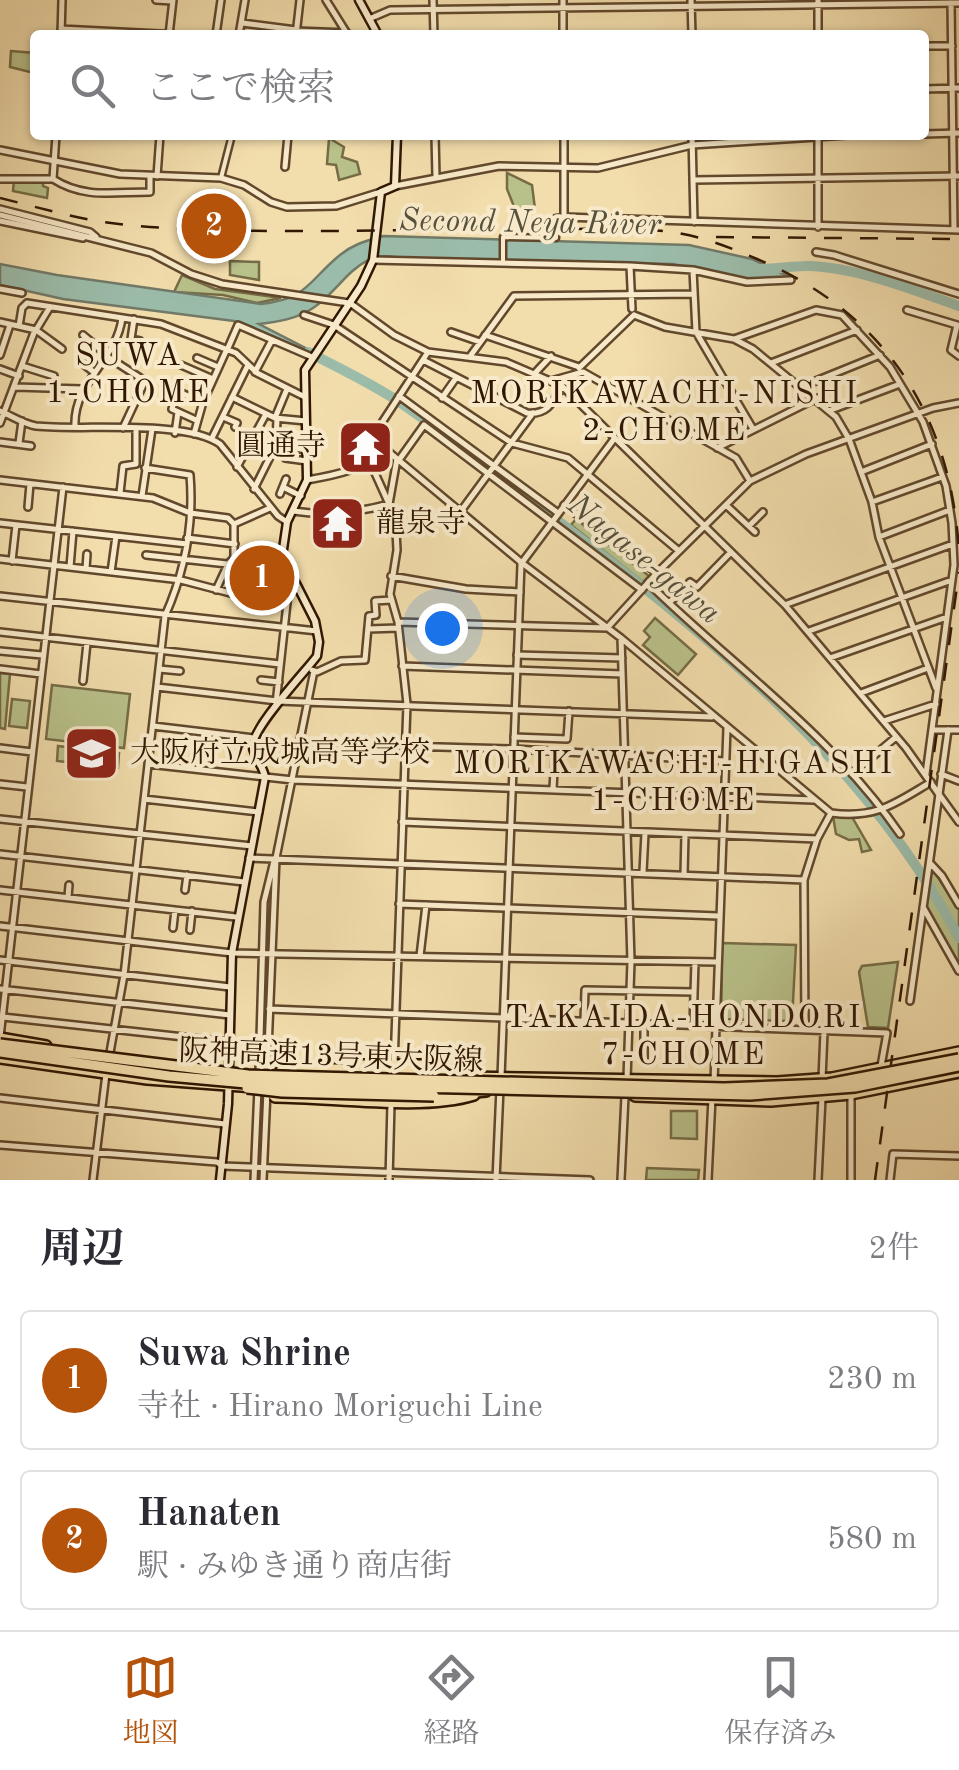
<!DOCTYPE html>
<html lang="ja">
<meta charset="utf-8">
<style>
:root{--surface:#fff;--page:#f2f2f3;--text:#2b2b33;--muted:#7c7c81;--line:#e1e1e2;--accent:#b45309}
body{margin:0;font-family:"Old Standard TT","Noto Serif JP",serif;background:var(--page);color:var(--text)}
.you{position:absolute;left:442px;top:628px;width:35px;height:35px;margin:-25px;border:8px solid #fff;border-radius:50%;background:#1a73e8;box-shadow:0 0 0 15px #1a73e833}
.badge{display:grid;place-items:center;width:65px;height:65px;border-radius:50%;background:var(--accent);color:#fff;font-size:32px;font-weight:700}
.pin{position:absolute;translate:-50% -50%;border:5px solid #fff;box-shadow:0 2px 10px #0006}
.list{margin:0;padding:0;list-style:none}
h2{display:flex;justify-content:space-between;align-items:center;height:130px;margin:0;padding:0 40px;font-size:42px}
h2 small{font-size:32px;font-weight:400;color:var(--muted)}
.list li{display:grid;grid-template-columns:65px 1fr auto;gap:30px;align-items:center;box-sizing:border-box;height:140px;margin:0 20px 20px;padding:0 20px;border:2px solid var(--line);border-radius:10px}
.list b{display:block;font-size:38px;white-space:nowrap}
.list p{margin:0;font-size:32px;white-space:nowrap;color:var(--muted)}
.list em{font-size:32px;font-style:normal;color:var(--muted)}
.icon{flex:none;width:55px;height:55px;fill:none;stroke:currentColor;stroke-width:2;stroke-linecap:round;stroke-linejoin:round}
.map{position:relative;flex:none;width:959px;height:1180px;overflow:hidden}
.search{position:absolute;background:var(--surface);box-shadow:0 2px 8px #0004;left:30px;right:30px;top:30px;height:110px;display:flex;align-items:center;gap:25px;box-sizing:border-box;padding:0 35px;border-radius:10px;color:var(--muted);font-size:38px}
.sheet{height:450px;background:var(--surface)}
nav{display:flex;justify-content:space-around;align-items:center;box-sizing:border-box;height:140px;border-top:2px solid var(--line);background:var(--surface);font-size:28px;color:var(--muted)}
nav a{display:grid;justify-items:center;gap:5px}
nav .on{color:var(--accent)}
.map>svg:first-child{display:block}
.green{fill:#b9c18a;stroke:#756c46;stroke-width:2.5}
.water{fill:#9bbcaa;stroke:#717a67;stroke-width:2.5}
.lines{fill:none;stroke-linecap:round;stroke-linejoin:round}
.river{stroke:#9bbcaa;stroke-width:10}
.pedestrian-casing{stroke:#61482c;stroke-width:9}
.minor-casing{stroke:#61482c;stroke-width:10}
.tertiary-casing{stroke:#61482c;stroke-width:10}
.secondary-casing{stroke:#311702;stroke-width:11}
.trunk-casing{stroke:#311702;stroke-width:14}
.motorway-casing{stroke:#311702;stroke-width:14}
.pedestrian{stroke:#f7e9c9;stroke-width:4}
.minor{stroke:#f7e9c9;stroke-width:5}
.tertiary{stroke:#f7e9c9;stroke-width:5}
.secondary{stroke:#f7e9c9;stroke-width:6}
.trunk{stroke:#f2ddac;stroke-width:9}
.motorway{stroke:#f2ddac;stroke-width:9}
.rail{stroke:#311702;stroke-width:2.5;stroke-dasharray:18 18;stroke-linecap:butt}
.motorway-bridge-casing{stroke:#311702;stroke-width:14;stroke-linecap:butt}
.motorway-bridge{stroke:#f2ddac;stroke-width:9}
.labels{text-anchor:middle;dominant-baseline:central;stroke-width:8;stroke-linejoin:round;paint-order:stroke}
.poi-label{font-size:30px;fill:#311702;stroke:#f7e9c9;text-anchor:start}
.street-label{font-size:30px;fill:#311702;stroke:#f7e9c9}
.water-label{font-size:32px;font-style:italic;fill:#56513d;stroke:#f7e9c9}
.neighbourhood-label{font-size:32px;letter-spacing:2.5px;fill:#311702;stroke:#f7e9c9}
</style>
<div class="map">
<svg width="959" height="1180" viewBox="0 0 959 1180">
<rect width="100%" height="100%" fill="#f2ddac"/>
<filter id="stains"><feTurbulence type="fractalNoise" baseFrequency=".002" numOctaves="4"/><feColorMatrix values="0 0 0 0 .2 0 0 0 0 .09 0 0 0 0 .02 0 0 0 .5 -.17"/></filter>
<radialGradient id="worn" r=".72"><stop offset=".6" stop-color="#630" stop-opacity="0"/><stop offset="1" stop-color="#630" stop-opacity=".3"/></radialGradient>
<!-- green -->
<path class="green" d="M 11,51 L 35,53 L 34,73 L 10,67 Z
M 329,138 L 344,147 L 342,157 L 357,162 L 360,174 L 339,180 L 336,165 L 327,164 Z
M 507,173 L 532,185 L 535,209 L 515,209 L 507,189 Z
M 14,180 L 43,180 L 43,186 L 48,188 L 47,198 L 13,191 Z
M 230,261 L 259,262 L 259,280 L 230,275 Z
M 182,275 L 215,289 L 281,298 L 257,303 L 223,295 L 174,292 Z
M 576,519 L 649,576 L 643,582 L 571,525 Z
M 655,618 L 696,654 L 678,675 L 643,645 L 650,637 L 644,631 Z
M 0,673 L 10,674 L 5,729 L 0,728 Z
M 52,685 L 130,694 L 124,748 L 46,739 Z
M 12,699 L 30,701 L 27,728 L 9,726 Z
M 58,746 L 119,753 L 118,768 L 57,761 Z
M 833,816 L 852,817 L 871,850 L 862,852 L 859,839 L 849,840 L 836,834 Z
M 932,868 L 959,910 L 959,967 L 926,905 Z
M 722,943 L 796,945 L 792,1021 L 721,1019 Z
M 898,962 L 888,1028 L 868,1027 L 859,972 L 862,966 Z
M 671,1111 L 697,1111 L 697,1139 L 671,1138 Z
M 647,1168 L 699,1170 L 698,1180 L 646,1180 Z"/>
<!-- water -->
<path class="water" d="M 383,236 L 689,245 L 752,259 L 792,278 L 750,280 L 673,264 L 406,260 C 359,243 345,287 313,308 C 297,319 277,322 259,324 L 317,354 L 315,357 L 234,321 L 63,299 L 0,285 L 0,264 L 57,275 L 261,304 C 308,299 308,281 340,255 C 353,244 367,241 383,236 Z"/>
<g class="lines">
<!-- river -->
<path class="river" d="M 761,269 C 777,269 792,266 808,266 C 856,267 914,290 959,306
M 308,352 C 339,368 373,384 401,403 C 453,439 503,479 553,517 C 708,635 867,762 959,938"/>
<defs>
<path id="pedestrian" d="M 221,178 L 232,135
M 503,261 L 503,237 L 556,238 L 556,218 L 564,217"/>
<path id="minor" d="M 156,0 L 172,1
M 326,0 L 346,32
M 563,0 L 563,35
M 691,0 L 692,35
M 951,3 L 954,230
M 369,19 L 390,10 L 959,3
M 242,23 L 296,30
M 61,29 L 179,35
M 296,31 L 347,33
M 61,35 L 62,0
M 169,35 L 173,0
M 216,35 L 221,0
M 239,35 L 245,0
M 296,35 L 300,0
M 818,35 L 818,0
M 924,46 L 952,46
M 924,89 L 959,88
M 180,135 L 212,135
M 435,135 L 436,177
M 564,135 L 564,217 L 959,230
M 692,135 L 694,222
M 818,135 L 818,227
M 285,167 L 288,135
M 157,176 L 160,135
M 0,179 L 53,179 L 56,135
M 53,179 C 84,199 114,192 150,192 L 150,176
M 693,180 L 959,176
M 0,209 L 90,232 L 96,237
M 0,221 L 83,238
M 816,252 L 834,255 L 959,294
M 373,260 L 630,266 L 693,270 L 747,282 L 791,280
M 630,266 L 632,309
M 693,270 L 696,332 L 753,429
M 0,289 L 22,293
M 350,303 L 394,335 L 428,352 L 506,362 L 562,386 L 785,605 L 906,748 L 938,793
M 907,310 L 957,325 L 951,350 L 959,356
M 304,315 L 334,325 L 512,443 L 568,458 L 679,551
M 634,315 L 665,327 L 734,339 L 753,349 L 836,417 L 849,439 L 872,502 L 879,537 L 936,688
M 134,319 L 131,339 L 140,341
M 0,322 L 36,330 L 62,349
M 19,326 L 22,308 L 27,303 L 161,324 L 236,353 L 257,373 L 305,397
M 36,330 L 50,307
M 451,332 L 480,342
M 83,335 L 107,355
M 485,335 L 579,367
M 734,339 L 816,310 L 842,315 L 890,367 L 923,422 L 946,486 L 952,523 L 954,565 L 926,774
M 228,348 L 238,325 L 312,357
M 428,352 L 372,438 L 522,563 L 621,638 L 831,813 C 876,819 894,804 931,782
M 0,355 L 10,325
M 471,355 L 514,296 L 694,294
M 108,357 L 145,381 L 123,428
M 197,358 L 218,367
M 423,360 L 527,413 C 548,415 553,402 562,386
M 82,363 L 95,373
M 771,363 L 857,330
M 181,365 L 213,379
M 22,366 L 54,376 L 54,389
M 579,368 L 634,315
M 0,369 L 19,376
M 255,372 L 272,340
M 536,372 L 551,356
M 551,381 L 583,372 L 736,458 L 750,481
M 15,387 L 82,389
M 801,387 L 880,355
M 181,393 L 203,402
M 399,396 L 558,513
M 232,397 L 275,418 L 306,421
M 442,398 L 456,378
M 167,399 L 174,402 L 172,409 L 196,420
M 831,410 L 900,384
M 0,411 C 12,416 24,424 36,426 C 81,431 186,419 220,444 L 278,516 L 287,522
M 223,417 L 237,423 L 235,427
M 275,418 L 287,389
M 0,423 L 35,330
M 75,426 C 73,382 117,360 122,318
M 175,433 L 178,412
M 194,434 L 203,402 L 227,349
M 212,438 L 248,365
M 0,442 L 31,446
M 19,443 L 22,421
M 276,445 L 307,450
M 717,448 L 817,398
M 285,458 L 307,461
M 399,460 L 424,425 L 642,590
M 370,462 L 389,504 L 396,531 L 397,550 L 390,594 L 398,622 L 407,704 L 394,1065
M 237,467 L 266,414
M 861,472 L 932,444
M 0,480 L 153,498 L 190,513 L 228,518 L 234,524 L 234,558 L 228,564 L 216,590
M 307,480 C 336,475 364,470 385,448
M 283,487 L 301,496
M 254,489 L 276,445 L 277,418
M 120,493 L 123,466 L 136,464 L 136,429
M 280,494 L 286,479
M 142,496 L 152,429
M 872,502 L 942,477
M 389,504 L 397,459
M 564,505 L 657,573
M 726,505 L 755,532
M 28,507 L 30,484
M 293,511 C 326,516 357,513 389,504
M 461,511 L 533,413
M 0,523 L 187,544
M 234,524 L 270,508
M 749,526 L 763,512
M 879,537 L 950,510
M 187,538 L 235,544
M 146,555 L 227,564
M 0,559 L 181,580 L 234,594 L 288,594 L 276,704
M 12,561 L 16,525
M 233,562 L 282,556
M 70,567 L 73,531
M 86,569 L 87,554
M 111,572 L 116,536
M 391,576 L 466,589 L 520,592
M 648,583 C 733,666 832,735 900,834
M 0,596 L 317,631
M 669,603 L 690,582 L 697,587 L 731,552
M 787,604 L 953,544
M 398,622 L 607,628 L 657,573 L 750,481 L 806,454 L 933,408 L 959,403
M 368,629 L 398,628
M 809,631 L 952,580
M 0,632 L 280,664
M 621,638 L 631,961 L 627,1079
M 0,651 L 42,655
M 517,655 L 622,658
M 830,658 L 947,617
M 402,666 L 622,674
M 0,669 L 41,674
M 159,669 L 180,671
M 312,670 L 317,672 L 341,661 L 365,660 L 369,616 L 376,615 L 375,601 L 391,600
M 261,680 L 279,682
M 83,681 L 87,643
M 157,687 L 277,701 L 712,717
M 861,693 L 928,668
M 884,721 L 936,704
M 153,726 L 254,738
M 514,737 L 567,739 L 569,711
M 299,743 L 514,749 L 725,761
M 0,748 L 32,752
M 148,764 L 293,780 L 813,800
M 852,774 L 896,737
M 941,774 L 959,781
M 0,784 L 27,787
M 553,789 L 555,752
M 144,799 L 259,812
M 0,819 L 252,846
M 402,822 L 817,839
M 0,854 L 244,882
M 249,858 L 804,880
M 930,863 L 942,876 L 959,905
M 643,872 L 645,833
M 684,875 L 685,834
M 0,890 L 236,917
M 185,890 L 187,875
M 68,897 L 69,885
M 399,904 L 718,916
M 923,907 L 959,971
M 0,926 L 232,953 L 716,962
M 173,928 L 175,910
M 190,930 L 192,911
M 420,956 L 426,905
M 0,960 L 230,987
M 0,989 L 230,1015
M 910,1001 L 948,730
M 269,1009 L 887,1033 L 881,1066
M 3,1017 L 229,1042
M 584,1021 L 585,990 L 694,992
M 693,1026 L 695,962
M 805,1029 L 804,880 L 817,839 L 831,813
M 0,1037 L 63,487
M 109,1058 L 124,975 L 165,616 C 185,571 194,523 190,475 L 145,468
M 644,1061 L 644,1024
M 259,1072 L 264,902 L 274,861
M 267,1073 L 276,858 L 314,671
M 822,1079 L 824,1032
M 714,1082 L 727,728
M 851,1094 L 851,1180
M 0,1098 L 225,1124
M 0,1145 L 217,1162 L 222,1166 L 590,1180
M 93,1180 L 106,1074
M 389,1180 L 391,1103
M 621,1180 L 625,1096
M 708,1180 L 712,1098
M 818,1180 L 822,1098
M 890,1180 L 893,1154 L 959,1156"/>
<path id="tertiary" d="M 433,0 L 434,35
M 924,134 L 959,133
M 0,150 L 120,174 L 221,178 L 244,185 L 271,202 L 287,207 L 336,206 L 381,192
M 395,186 L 499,166 L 598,168 L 692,145 L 847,135
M 0,215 L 151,253 L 191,274 L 222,284 L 349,303
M 933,730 L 959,730
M 938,793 L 959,822
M 501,1077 L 521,564 L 614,439
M 254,1180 L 258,1088
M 263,1180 L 267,1091
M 496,1180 L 500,1088"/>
<path id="secondary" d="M 359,0 L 378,35
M 220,1180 L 228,1104 L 232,953 L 265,777 C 263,766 255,758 253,748 C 249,731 305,672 317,656 L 319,642 L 315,621 L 282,556 L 287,522 L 307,480 L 305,370 L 361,286 L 373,260 L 381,192 L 395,186 L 397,135"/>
<path id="trunk" d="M 0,1038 L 46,1046
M 0,1058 L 147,1079 L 254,1087
M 353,1065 L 424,1065 L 443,1069
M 465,1077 L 777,1082 L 832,1078 L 959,1052
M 269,1090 L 275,1097 C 331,1097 423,1111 474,1095
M 635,1096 L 771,1101 L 851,1094 L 959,1072"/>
<path id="motorway" d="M 281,1071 L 335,1069 L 460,1072
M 434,1096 L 486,1091"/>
</defs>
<!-- pedestrian casing -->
<use href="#pedestrian" class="pedestrian-casing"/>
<!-- minor casing -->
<use href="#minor" class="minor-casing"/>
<!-- tertiary casing -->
<use href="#tertiary" class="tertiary-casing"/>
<!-- secondary casing -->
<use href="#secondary" class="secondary-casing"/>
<!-- trunk casing -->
<use href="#trunk" class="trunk-casing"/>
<!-- motorway casing -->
<use href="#motorway" class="motorway-casing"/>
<!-- pedestrian -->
<use href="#pedestrian" class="pedestrian"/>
<!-- minor -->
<use href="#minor" class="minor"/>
<!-- tertiary -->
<use href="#tertiary" class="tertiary"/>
<!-- secondary -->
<use href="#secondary" class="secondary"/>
<!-- trunk -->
<use href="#trunk" class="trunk"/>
<!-- motorway -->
<use href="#motorway" class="motorway"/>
<!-- rail -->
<path class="rail" d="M 0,198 C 37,207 73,218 111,223 C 174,231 250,231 315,231 C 398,231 481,228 565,229 C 602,229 641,227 678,233 C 706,238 731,248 757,259 C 885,313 951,415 959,552
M 716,237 L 959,239
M 875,1180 L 959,572"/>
<defs>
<path id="motorway-bridge" d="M 0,1044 L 248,1075 L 724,1088 L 828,1084 L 959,1059
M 0,1052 L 169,1076 L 246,1083 L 750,1095 L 855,1087 L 959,1066
M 247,1088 L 282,1092 L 434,1096"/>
</defs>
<!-- motorway-bridge casing -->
<use href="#motorway-bridge" class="motorway-bridge-casing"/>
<!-- motorway-bridge -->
<use href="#motorway-bridge" class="motorway-bridge"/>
</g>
<!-- icons -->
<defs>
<symbol id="temple-square" viewBox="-11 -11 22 22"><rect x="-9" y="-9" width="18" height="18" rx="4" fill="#8f2418" stroke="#f7e9c9"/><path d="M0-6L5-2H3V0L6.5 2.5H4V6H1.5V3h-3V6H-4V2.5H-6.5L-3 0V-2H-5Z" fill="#fff"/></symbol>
<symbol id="school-square" viewBox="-11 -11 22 22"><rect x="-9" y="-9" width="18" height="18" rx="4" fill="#8f2418" stroke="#f7e9c9"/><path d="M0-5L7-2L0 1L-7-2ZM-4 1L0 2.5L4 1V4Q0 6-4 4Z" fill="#fff"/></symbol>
</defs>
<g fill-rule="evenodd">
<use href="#temple-square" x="334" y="416" width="63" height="63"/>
<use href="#temple-square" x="306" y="492" width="63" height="63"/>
<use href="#school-square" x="60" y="722" width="63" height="63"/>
</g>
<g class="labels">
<!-- poi labels -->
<g class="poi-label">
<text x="326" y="447" text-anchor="end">圓通寺</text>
<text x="376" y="524">龍泉寺</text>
<text x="130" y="754">大阪府立成城高等学校</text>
</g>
<!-- street labels -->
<g class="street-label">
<text transform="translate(331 1057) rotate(2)">阪神高速13号東大阪線</text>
</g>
<!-- water labels -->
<g class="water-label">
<text transform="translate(530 224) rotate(1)">Second Neya River</text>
<text transform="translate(643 560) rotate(39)">Nagase-gawa</text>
</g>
<!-- neighbourhood labels -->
<g class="neighbourhood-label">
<text x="129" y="357">SUWA<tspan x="129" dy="37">1-CHOME</tspan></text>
<text x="665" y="395">MORIKAWACHI-NISHI<tspan x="665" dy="37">2-CHOME</tspan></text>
<text x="674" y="765">MORIKAWACHI-HIGASHI<tspan x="674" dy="37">1-CHOME</tspan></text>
<text x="684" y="1019">TAKAIDA-HONDORI<tspan x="684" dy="37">7-CHOME</tspan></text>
</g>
</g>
<rect width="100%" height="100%" filter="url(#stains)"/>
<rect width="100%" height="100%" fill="url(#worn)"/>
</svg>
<div class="you"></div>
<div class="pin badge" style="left:262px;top:578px">1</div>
<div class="pin badge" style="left:214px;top:226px">2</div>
<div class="search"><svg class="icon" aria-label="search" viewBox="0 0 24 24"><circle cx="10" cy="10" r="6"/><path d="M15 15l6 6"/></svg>ここで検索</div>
</div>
<section class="sheet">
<h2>周辺<small>2件</small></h2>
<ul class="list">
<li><span class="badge">1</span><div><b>Suwa Shrine</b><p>寺社 · Hirano Moriguchi Line</p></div><em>230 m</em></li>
<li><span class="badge">2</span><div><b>Hanaten</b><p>駅 · みゆき通り商店街</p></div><em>580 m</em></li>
</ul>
</section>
<nav>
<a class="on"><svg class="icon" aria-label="map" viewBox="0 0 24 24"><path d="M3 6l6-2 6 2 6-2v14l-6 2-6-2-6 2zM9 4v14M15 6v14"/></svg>地図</a>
<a><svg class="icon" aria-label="directions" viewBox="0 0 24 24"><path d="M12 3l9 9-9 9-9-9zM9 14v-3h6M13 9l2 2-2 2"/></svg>経路</a>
<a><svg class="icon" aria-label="saved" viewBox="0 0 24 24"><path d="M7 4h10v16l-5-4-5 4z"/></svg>保存済み</a>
</nav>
